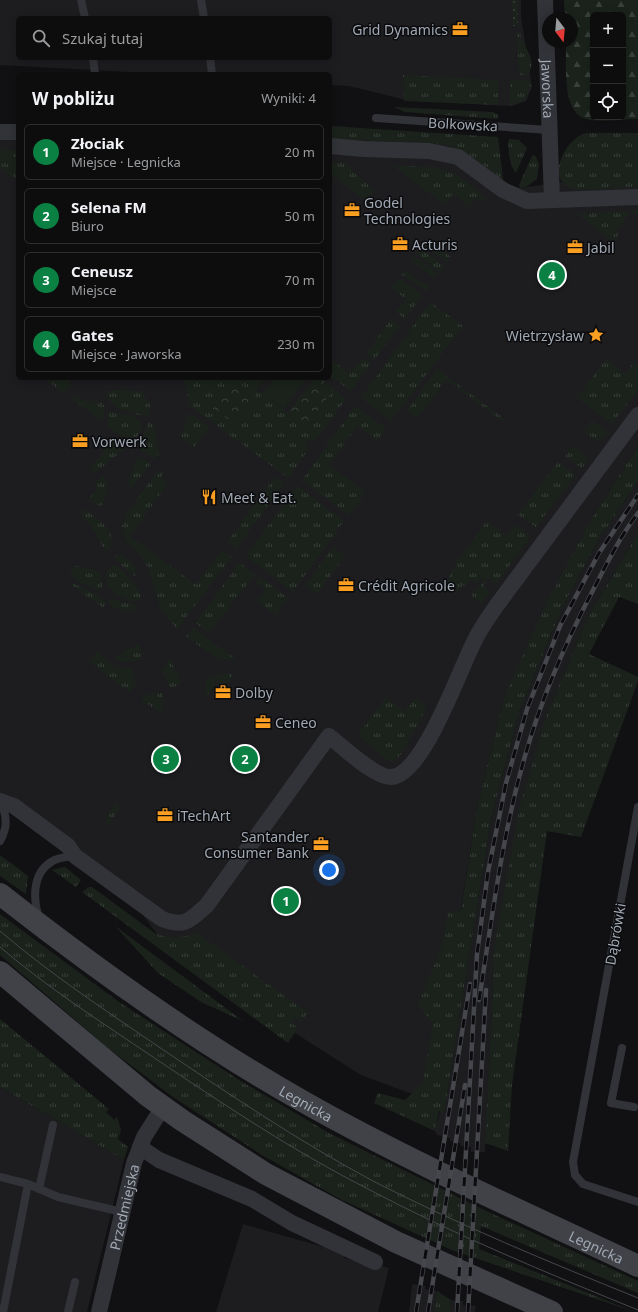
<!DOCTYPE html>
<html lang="pl">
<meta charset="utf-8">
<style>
:root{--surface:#0d0d0e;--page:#1b1b1c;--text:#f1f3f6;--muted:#9a9c9e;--line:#2d2d2e;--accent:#0b8043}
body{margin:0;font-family:"Noto Sans",sans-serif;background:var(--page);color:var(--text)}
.controls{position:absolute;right:12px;top:12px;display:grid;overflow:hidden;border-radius:6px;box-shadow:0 2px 10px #0003}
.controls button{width:36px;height:36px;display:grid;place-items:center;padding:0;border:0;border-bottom:1px solid var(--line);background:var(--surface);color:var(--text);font:20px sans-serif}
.compass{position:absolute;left:542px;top:12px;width:36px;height:36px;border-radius:50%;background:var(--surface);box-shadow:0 2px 10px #0003;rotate:164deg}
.you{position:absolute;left:329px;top:870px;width:14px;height:14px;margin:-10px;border:3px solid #fff;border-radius:50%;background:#1a73e8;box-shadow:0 0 0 6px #1a73e833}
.badge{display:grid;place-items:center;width:26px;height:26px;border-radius:50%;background:var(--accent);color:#fff;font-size:13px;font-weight:700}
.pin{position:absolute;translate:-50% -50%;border:2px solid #fff;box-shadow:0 1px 4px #0006}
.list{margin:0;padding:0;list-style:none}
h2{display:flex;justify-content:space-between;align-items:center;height:52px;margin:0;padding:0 16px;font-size:17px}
h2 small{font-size:13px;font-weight:400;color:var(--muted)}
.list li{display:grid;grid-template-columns:26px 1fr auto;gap:12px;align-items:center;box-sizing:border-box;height:56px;margin:0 8px 8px;padding:0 8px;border:1px solid var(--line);border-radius:6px}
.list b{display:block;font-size:15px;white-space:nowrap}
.list p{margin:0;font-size:13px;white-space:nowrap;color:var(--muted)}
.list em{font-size:13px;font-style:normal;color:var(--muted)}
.icon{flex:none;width:22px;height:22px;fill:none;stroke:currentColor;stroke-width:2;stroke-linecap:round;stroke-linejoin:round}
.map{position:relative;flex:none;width:638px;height:1312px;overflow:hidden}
.search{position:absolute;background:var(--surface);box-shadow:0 2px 10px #0003;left:16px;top:16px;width:316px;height:44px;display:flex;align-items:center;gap:10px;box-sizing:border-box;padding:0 14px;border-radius:6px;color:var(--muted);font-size:15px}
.panel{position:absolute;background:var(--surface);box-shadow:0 2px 10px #0003;left:16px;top:72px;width:316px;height:308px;border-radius:6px}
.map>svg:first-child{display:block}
.built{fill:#1d1d20;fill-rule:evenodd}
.grass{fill:url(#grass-tufts)}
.forest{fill:url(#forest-firs);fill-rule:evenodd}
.park{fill:url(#park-crowns)}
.garden{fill:url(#garden-dots)}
.pitch{fill:#1b221b}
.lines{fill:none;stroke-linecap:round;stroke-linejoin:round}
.lane{stroke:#323338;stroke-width:8}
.street{stroke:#323338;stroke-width:16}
.secondary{stroke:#404248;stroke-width:22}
.tram{stroke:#45474d;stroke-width:1}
.rail-casing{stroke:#45474d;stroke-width:4.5}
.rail{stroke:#0c0c0e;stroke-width:3;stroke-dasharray:9;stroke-linecap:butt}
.labels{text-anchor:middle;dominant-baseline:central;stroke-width:3;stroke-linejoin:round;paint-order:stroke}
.poi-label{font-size:14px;fill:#a1a9b4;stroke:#0c0c0e;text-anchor:start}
.street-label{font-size:14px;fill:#a1a9b4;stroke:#0c0c0e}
</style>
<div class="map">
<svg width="638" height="1312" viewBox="0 0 638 1312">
<defs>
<pattern id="grass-tufts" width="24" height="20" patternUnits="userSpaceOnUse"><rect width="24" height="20" fill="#1b221b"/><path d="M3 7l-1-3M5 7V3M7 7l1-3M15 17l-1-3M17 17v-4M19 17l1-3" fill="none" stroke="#393f3a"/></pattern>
<pattern id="forest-firs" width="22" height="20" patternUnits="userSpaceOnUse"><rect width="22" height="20" fill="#1b221b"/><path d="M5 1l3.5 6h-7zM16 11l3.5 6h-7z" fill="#393f3a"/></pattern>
<pattern id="park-crowns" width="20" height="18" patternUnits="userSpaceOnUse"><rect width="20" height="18" fill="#1b221b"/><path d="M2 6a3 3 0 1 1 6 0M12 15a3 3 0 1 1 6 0" fill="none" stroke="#393f3a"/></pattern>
<pattern id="garden-dots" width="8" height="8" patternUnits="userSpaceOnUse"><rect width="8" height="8" fill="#1b221b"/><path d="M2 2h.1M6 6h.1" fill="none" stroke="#393f3a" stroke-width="1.8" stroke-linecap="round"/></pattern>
</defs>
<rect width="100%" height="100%" fill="#111113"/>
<!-- built -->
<path class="built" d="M 0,0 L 521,0 L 521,16 L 532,87 L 526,101 L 512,106 L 406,100 L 349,86 L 330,85 L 330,74 L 166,74 L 0,65 ZM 18,18 L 330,18 L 330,58 L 18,58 Z
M 0,127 L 18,127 L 18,378 L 330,378 L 330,139 L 441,144 L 464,152 L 473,157 L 502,182 L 520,188 L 562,182 L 577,166 L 638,144 L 638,446 L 592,518 L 504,698 L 477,808 L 449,983 L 420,1097 L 361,1075 L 173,956 L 140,911 L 0,798 Z
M 638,481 L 638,533 L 588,617 L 547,714 L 493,955 L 492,1011 L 485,1152 L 471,1152 L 471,1147 L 461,1146 L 460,1143 L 450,1141 L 450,1138 L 437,1135 L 435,1131 L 440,1111 L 444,1112 L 491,819 L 519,712 L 563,606 L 599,539 Z
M 0,1087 L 124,1160 L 87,1312 L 0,1312 Z
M 243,1224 L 345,1253 L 344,1258 L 378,1267 L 378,1265 L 389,1268 L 378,1312 L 216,1312 Z
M 412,1284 L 426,1286 L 425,1289 L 437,1291 L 434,1312 L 409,1312 Z
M 451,1300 L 463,1301 L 463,1305 L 476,1306 L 475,1312 L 450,1312 Z"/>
<!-- grass -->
<path class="grass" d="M 517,32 L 520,32 C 521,48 539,56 528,75 L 519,75 Z
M 403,75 L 498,80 L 498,105 L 404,101 Z
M 510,80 L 528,80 L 531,86 L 525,100 L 510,105 Z
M 394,107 L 493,112 L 498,115 L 498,119 L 405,112 Z
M 330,126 L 498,137 L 503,179 L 502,182 C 482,164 468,151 441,144 L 330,139 Z
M 586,133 L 638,133 L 638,186 C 624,187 580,193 570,188 C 545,178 567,137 586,133 Z
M 509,139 L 519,140 L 527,148 L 516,173 C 510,167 507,147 509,139 Z
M 0,149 L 18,150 L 18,181 L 0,168 Z
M 535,155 L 539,164 L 537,179 L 526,187 L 520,188 L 519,185 L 532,156 Z
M 330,162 L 348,163 L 353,172 L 373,189 L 374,191 L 367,201 L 330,174 Z
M 393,166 C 415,167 441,164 460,177 C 469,183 478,191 486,198 L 482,202 L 476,197 L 470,207 L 453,194 L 444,204 Z
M 638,210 L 638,216 L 631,211 L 616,231 L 619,234 L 613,241 L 577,214 L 631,211 Z
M 427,239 L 451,257 L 447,262 L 423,244 Z
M 420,248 L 444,266 L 440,272 L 416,254 Z
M 414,256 L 438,273 L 435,278 L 411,261 Z
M 404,270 L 429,287 L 426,291 L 401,274 Z
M 399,277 L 422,296 L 405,319 L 396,312 L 406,299 L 391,288 Z
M 430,302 L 463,326 L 391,421 L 361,398 Z
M 391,319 L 400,326 L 374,360 L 366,354 Z
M 363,358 L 371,364 L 351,391 L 330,376 L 330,359 L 350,374 Z
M 606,359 L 625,374 L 635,361 L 638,364 L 638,390 L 612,424 L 577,398 Z
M 437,369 L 506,420 L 504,422 L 446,380 L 417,419 L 407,411 Z
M 44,378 L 69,378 L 70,383 L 68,390 L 62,392 Z
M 183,378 L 240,378 L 306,426 L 334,389 L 346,399 L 315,441 L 310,438 L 304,446 L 308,450 L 288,478 L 189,405 L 187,390 Z
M 111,390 L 141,391 L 150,404 L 150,415 C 138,417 106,409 107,393 Z
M 74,397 L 88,401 L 102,402 L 104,406 L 103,417 L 99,419 L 73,400 Z
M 355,406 L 386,428 L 377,440 L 357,426 L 329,465 L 366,492 L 349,515 L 302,480 Z
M 109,411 L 134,417 L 139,420 L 142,429 L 134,441 L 130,442 L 109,427 L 107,414 Z
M 189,413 L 210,427 L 194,447 L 181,437 Z
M 591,420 L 608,432 L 600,442 L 587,434 L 585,431 Z
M 149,422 L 154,424 L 159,454 L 154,459 L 138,448 Z
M 113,440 L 125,445 L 125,448 L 96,472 L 92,473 L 91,468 Z
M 638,446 L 638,481 L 599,539 L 563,606 L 519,712 L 491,819 L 444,1113 L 439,1111 L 435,1131 L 374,1103 L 378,1093 L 405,1100 L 423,1083 L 433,1023 L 418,1005 L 441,948 L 448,913 L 461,910 L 477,808 L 504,698 L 546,604 L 592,518 Z
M 571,448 C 578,447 585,453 588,459 L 582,468 L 565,457 Z
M 141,457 L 150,464 L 149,466 L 133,487 L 129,488 C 127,479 134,466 138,458 Z
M 558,462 L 576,474 L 536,527 L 518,515 Z
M 159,469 L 164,473 L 161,478 L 168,483 L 130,536 L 196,585 L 222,550 L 232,557 L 177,629 L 160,609 L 148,568 L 139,553 L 126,540 L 122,526 L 127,513 Z
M 104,476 L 107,489 L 103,505 L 100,506 L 91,501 L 90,497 L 97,490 L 96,482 Z
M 275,477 L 284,483 L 236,549 L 227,542 Z
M 297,486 L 344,521 L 293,592 L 246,556 Z
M 82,510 L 85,510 C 100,521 119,529 108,551 L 102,546 L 95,532 L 82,516 Z
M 487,521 L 506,536 L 516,525 L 530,537 L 496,584 L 489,578 L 483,586 L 491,591 L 481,604 L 471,595 L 484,581 L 481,578 L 475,584 L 470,579 L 466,586 L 463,585 L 459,591 L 446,583 L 458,560 Z
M 638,533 L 638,604 L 619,597 L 589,654 L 638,677 L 638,681 L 581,837 L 547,831 L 512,1085 L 508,1151 L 485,1143 L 492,1011 L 493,955 L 519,810 L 547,714 L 588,617 Z
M 333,547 L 345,556 L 317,594 L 305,586 Z
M 120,554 C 127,558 139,566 135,576 L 130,574 L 116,559 L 115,556 Z
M 239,563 L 255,574 L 209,633 L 196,623 Z
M 114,565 L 118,566 C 125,574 144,589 140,600 C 122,605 91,579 114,565 Z
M 76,566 L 99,571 L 103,588 L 98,590 L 75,580 L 70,569 Z
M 260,577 L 288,598 L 276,615 L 256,601 L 266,589 L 256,582 Z
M 72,583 L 100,596 L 106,603 L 105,606 L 102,607 L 71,585 Z
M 113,599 L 135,605 L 138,610 C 131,614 114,609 108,603 L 109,600 Z
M 193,628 L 237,660 L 219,659 L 186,637 Z
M 139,644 L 142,656 C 136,664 125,663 116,660 L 116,656 Z
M 97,652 L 115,667 L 132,668 L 136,684 L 130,692 L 89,662 Z
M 170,659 L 181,683 L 174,687 L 170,687 L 162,670 Z
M 225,673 L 231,674 L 232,676 L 226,689 L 216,683 L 208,695 L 205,693 L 206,680 L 211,677 Z
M 155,693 L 162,693 L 163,694 L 163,709 L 161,711 L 157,711 L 141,699 L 143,696 Z
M 386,697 L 405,712 L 416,698 L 427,707 L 403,752 L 394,761 L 389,761 L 358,735 Z
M 116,804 L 121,807 L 107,827 L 107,816 Z
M 0,855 L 28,876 L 26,894 L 0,876 Z
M 65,867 L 81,880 L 76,887 L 52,870 Z
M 89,887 L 92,887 L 156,934 C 172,939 182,938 197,933 L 308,1013 L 301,1021 L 294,1018 L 292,1023 L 298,1028 L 288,1043 L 82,892 Z
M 0,914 L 119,1002 L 239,1080 L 329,1133 L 482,1209 L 638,1281 L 638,1293 L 481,1226 L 479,1249 L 635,1312 L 454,1251 L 342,1200 L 262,1155 L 173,1097 L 108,1048 L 0,955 Z
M 115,926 L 243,1021 L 201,1002 L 158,973 Z
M 0,1019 L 109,1109 L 106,1112 L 114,1120 L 117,1117 L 121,1130 L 118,1139 L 128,1147 L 124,1160 L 0,1087 Z
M 437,1291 L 451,1300 L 450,1312 L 434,1312 Z"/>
<!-- forest -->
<path class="forest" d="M 564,0 L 638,0 L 638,119 C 623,119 606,122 591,120 C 560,117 567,65 566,42 L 572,42 L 572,18 L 565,18 ZM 593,15 L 623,15 L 623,117 L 593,117 Z"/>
<!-- park -->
<path class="park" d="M 314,378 L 320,378 L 334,389 L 306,426 L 288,413 Z
M 234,379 L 256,396 L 235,424 L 212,408 Z"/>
<!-- garden -->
<path class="garden" d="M 512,0 L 517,0 L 518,26 L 513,26 Z"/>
<!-- pitch -->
<path class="pitch" d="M 240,378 L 265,378 L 257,390 Z
M 274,378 L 307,378 L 284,409 L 262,394 Z"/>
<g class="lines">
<!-- lane -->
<path class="lane" d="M 81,0 L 85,18
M 201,0 L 204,18
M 93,58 L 95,74
M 210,58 L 212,74
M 376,118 L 549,130
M 638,807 L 573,1162 L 575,1175 L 583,1184 L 638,1202
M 0,841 C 8,827 7,817 1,802
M 39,918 C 33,899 32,874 51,862 C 58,857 68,857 75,856
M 622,1048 L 611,1103 L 634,1107
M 0,1177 L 28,1184 L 3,1312
M 28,1184 L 58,1197 L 122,1212
M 39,1189 L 53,1125
M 68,1312 L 75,1282"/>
<!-- street -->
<g class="street">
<path id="s1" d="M 545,0 L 552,200"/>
<path d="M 0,132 L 18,132"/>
<path d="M 330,146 L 364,149 L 429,151 L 458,157 L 503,190 L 527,201 L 638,197"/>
<path d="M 0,801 L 14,806 L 68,846 L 75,856 L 162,919 C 186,928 190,920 207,905 L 329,736 C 342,746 376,779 392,777 C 425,773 460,667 476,638 C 482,626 490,615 497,605 L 638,415"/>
<path d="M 140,1147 L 159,1160 L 252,1199 L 292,1223 L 375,1262"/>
<path id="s2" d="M 99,1312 L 134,1163 L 144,1137 L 163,1107"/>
</g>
<!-- secondary -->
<g class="secondary">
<path id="s3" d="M 0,894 C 97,970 197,1042 304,1102 C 412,1163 526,1213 638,1266"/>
<path d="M 0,972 L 148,1096 L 183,1121 L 266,1174 L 396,1242 L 552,1312"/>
</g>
<!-- tram -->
<path class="tram" d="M 0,931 C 49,973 102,1008 156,1045 C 226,1092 298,1141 373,1181 C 459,1225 549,1262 638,1298
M 0,947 C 48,988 101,1022 153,1057 C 223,1104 293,1151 368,1189 C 455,1235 547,1273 638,1310"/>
<defs>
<path id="rail" d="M 479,1000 C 492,919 502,835 525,756 C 541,700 564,646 591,594 C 605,567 619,538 638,513
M 416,1312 L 470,984
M 428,1312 L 465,1085
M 457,1312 L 477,954 L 488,872 L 506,783 L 527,709 L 560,626 L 599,553 L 638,495
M 468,1312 L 486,990"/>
</defs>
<!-- rail casing -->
<use href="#rail" class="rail-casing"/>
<!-- rail -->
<use href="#rail" class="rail"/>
</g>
<!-- icons -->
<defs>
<symbol id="office-bare" viewBox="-9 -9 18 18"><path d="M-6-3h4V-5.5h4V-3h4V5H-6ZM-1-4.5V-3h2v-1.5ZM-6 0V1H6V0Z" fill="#fa9e22" stroke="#0c0c0e" stroke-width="2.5" paint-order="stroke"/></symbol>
<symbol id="sight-bare" viewBox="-9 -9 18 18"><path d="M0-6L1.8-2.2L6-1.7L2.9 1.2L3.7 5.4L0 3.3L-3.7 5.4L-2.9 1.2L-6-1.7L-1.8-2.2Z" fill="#fa9e22" stroke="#0c0c0e" stroke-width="2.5" paint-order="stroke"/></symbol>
<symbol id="restaurant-bare" viewBox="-9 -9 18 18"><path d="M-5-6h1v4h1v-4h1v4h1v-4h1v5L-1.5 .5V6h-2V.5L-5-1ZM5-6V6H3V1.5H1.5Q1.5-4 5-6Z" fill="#fa9e22" stroke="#0c0c0e" stroke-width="2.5" paint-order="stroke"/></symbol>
</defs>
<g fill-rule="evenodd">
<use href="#office-bare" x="449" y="18" width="22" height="22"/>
<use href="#office-bare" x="341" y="199" width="22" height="22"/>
<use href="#office-bare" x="389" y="233" width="22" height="22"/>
<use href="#office-bare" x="564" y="236" width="22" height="22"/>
<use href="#sight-bare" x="585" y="324" width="22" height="22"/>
<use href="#office-bare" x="69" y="430" width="22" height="22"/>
<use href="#restaurant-bare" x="198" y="486" width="22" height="22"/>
<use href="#office-bare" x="335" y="574" width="22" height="22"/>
<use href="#office-bare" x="212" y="681" width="22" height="22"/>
<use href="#office-bare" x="252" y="711" width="22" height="22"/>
<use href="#office-bare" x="154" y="804" width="22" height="22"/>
<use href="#office-bare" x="310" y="833" width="22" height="22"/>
</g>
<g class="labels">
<!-- poi labels -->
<g class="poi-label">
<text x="448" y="29" text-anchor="end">Grid Dynamics</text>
<text x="364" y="202">Godel<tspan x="364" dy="16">Technologies</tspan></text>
<text x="412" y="244">Acturis</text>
<text x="587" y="247">Jabil</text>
<text x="584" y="335" text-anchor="end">Wietrzysław</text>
<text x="92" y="441">Vorwerk</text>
<text x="221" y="497">Meet &amp; Eat.</text>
<text x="358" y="585">Crédit Agricole</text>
<text x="235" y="692">Dolby</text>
<text x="275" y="722">Ceneo</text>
<text x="177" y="815">iTechArt</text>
<text x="309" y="836" text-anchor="end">Santander<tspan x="309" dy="16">Consumer Bank</tspan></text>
</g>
<!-- street labels -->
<g class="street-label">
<text stroke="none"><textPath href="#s1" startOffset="89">Jaworska</textPath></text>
<text transform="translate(463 124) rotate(3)">Bolkowska</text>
<text transform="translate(615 934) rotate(-80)">Dąbrówki</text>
<text stroke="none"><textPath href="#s3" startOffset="371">Legnicka</textPath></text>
<text stroke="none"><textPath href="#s2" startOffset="108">Przedmiejska</textPath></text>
<text stroke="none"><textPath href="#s3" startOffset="695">Legnicka</textPath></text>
</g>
</g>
</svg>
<div class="controls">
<button>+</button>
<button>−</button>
<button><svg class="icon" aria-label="locate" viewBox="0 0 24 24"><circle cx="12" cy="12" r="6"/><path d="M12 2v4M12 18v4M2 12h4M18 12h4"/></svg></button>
</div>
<svg class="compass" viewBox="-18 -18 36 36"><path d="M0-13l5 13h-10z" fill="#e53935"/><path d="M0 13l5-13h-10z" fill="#9a9c9e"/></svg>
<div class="you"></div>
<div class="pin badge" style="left:286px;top:901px">1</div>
<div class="pin badge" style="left:245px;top:759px">2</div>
<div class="pin badge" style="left:166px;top:759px">3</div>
<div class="pin badge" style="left:552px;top:275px">4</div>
<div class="search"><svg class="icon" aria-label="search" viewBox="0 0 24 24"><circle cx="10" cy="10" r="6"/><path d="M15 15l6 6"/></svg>Szukaj tutaj</div>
<section class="panel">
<h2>W pobliżu<small>Wyniki: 4</small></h2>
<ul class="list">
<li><span class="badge">1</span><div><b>Złociak</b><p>Miejsce · Legnicka</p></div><em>20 m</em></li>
<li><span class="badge">2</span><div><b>Selena FM</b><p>Biuro</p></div><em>50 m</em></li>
<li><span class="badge">3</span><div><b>Ceneusz</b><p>Miejsce</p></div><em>70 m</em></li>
<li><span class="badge">4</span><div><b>Gates</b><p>Miejsce · Jaworska</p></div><em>230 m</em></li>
</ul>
</section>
</div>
